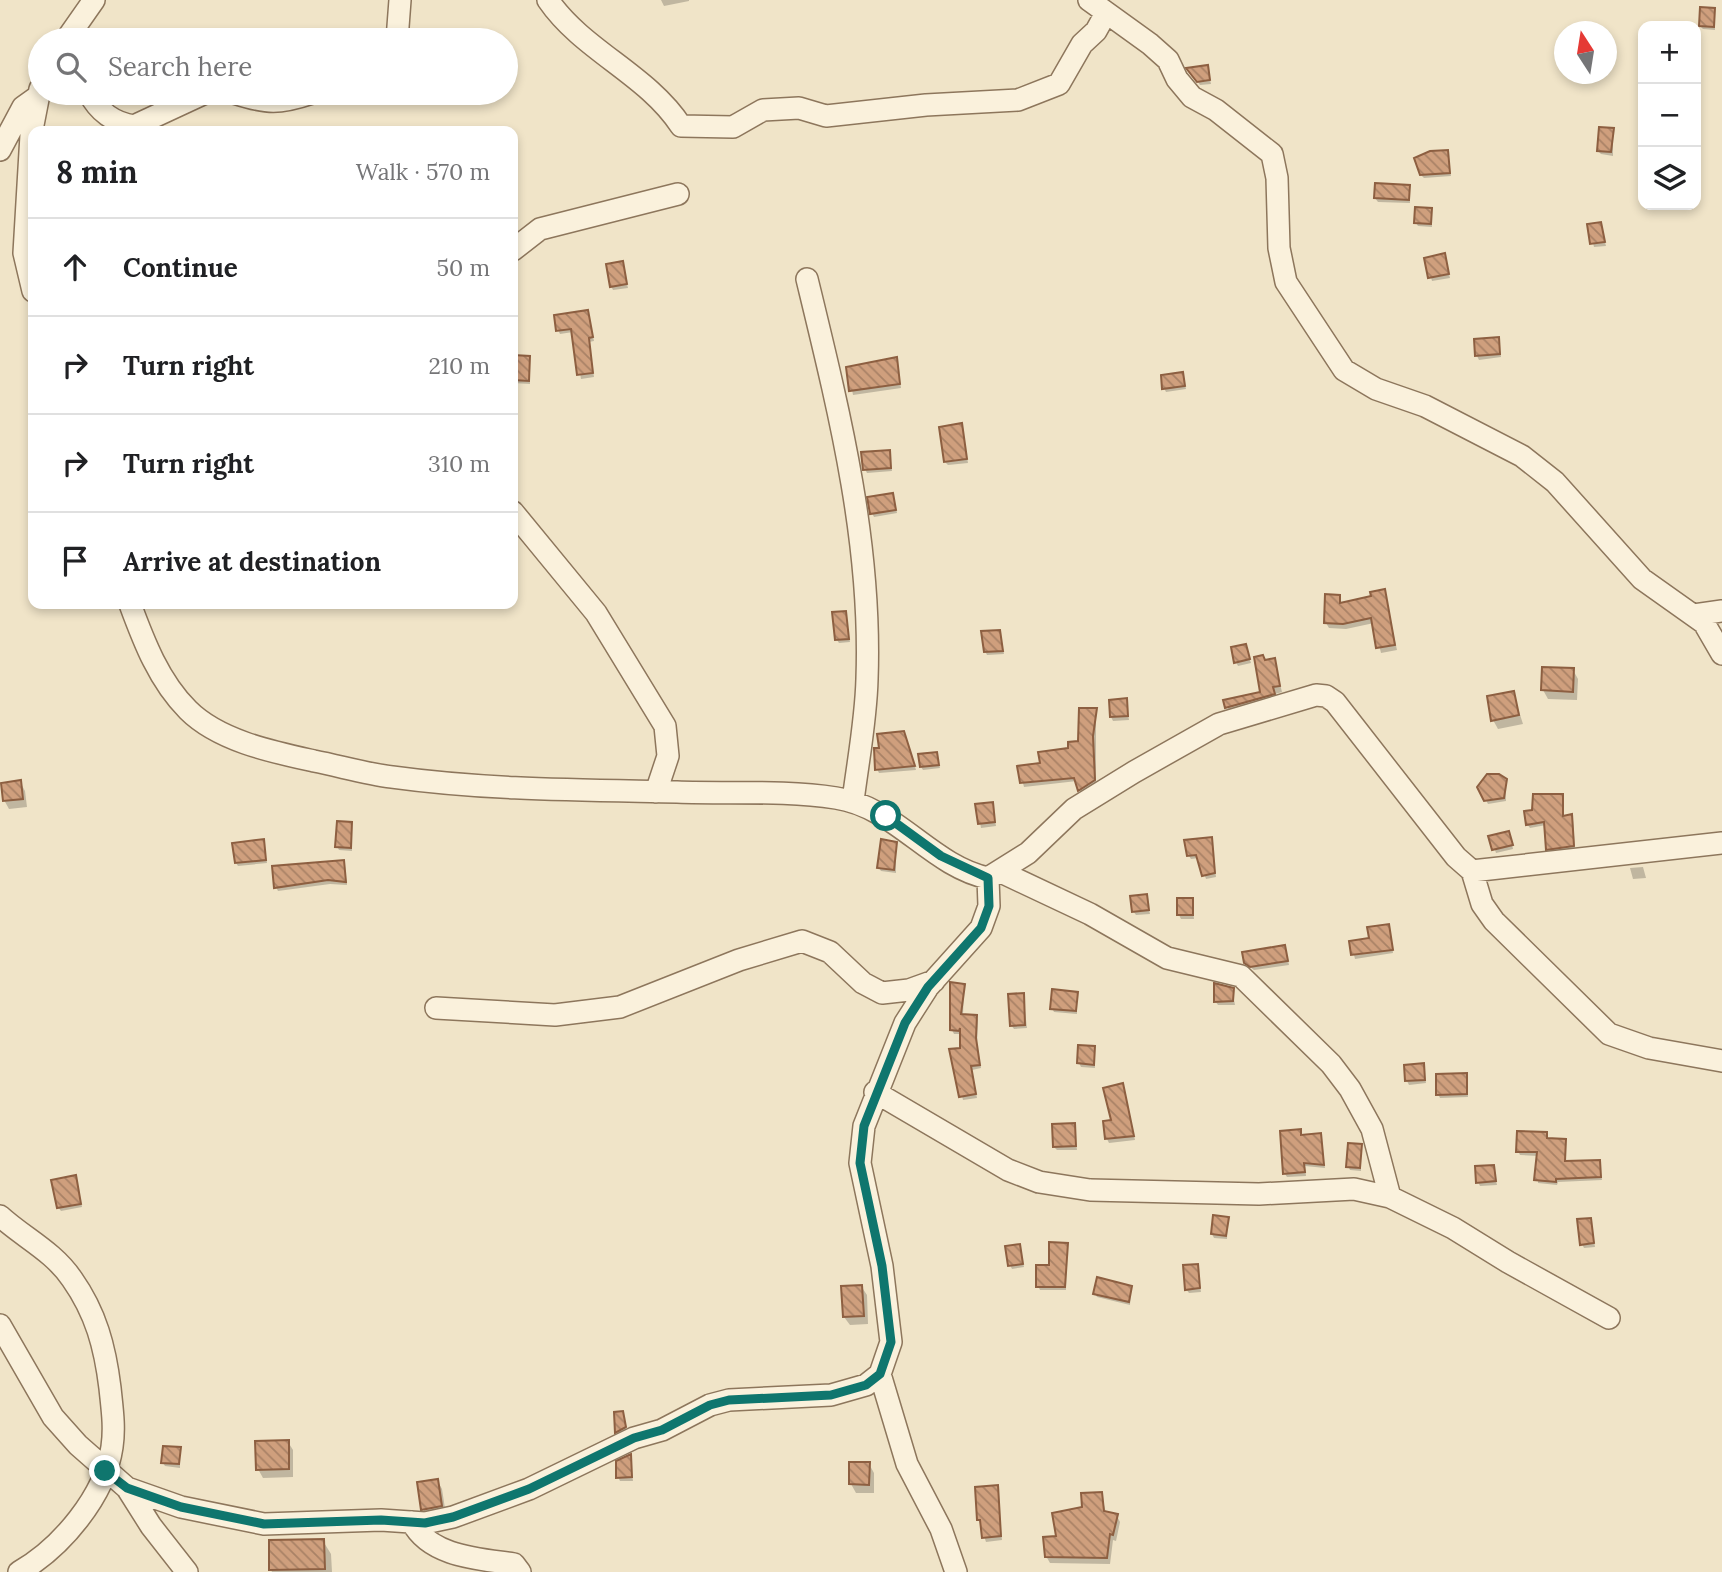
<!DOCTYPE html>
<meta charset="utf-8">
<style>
:root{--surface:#fff;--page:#f6f6f6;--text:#202124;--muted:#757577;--line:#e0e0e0}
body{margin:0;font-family:Lora,serif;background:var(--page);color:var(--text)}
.controls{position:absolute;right:21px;top:21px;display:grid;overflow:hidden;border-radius:14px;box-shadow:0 4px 10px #0003}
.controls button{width:63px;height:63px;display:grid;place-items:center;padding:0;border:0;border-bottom:2px solid var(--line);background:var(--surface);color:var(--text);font:35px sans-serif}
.compass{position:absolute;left:1554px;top:21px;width:63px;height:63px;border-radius:50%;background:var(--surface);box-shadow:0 4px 10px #0003;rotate:348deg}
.stop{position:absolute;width:21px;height:21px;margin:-16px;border:5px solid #0f766e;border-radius:50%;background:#fff}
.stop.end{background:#0f766e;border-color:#fff;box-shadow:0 2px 7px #0008}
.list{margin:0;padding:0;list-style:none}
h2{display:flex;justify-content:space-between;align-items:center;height:91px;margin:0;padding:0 28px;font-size:30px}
h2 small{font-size:23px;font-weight:400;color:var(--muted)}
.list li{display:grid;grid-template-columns:46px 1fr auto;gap:21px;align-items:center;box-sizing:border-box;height:98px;padding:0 28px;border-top:2px solid var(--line)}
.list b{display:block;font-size:26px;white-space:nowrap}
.list em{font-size:23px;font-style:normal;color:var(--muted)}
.icon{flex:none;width:38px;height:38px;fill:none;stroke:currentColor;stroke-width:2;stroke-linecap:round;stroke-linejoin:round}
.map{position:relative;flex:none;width:1722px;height:1572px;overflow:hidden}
.search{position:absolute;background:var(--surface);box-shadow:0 4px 10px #0003;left:28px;top:28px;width:490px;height:77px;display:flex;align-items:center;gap:18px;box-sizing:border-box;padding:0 24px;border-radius:38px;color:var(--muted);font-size:26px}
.panel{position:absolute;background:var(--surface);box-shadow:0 4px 10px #0003;left:28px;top:126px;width:490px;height:483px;border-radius:14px}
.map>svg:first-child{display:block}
.shadow{fill:#0003}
.building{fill:url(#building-back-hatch);stroke:#8d5f41;stroke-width:2}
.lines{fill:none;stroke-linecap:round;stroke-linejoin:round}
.minor-casing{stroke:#8d765c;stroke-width:24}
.minor{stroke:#faf1dc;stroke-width:21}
.route{stroke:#0f766e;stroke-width:9}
</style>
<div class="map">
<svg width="1722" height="1572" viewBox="0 0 1722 1572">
<defs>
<pattern id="building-back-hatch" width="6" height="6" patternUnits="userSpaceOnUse" patternTransform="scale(1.75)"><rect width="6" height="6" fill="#cf9f7d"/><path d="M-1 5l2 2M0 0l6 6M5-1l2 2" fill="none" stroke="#a98266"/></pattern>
</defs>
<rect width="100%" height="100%" fill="#f0e4c8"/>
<!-- shadow -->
<path class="shadow" d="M 661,0 L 689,0 L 689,1 L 664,6 Z
M 1714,9 L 1715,30 L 1703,29 L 1700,26 Z
M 1207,67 L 1211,84 L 1200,85 L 1189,69 Z
M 1613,129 L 1613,156 L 1601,154 L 1598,151 Z
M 1447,152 L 1451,176 L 1424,178 L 1421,175 Z
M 1409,187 L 1410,203 L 1378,202 L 1375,198 Z
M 1431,210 L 1432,227 L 1418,226 L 1416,223 Z
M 1600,224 L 1606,246 L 1594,247 L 1589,226 Z
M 1444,255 L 1450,278 L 1432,281 L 1426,259 Z
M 622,263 L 628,288 L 613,290 L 611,286 Z
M 588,312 L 594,341 L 589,342 L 594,377 L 581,379 L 573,332 L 560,334 L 558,330 Z
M 1498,339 L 1501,357 L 1479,360 L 1477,356 Z
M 529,358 L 530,384 L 513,383 L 513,367 Z
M 896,359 L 901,388 L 853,395 L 848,368 Z
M 1182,374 L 1186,389 L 1166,392 L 1164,388 Z
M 961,425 L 968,463 L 948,465 L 945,462 Z
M 889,452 L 892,471 L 867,473 L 865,469 Z
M 893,495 L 897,513 L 874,517 L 872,513 Z
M 1384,591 L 1397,650 L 1381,653 L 1374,623 L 1346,629 L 1329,628 L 1326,623 L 1339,596 L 1342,604 L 1373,598 Z
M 845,613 L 850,642 L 839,643 L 837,640 Z
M 999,631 L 1004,654 L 987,655 L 985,651 Z
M 1245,646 L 1251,663 L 1238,666 L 1236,662 Z
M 1274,660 L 1282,692 L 1275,694 L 1277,700 L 1230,714 L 1225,701 L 1262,693 L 1265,662 Z
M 1573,670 L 1578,679 L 1577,700 L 1548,699 L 1543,690 Z
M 1513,693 L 1523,724 L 1498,729 L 1493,720 Z
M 1126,700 L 1129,720 L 1113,721 L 1111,717 Z
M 1096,710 L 1096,785 L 1081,794 L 1077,781 L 1024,787 L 1019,768 L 1042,765 L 1080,743 Z
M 906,737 L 916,770 L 879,773 L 877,769 Z
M 936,753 L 940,768 L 923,770 L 921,767 Z
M 1505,780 L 1506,801 L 1488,804 L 1479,787 Z
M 20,782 L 25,791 L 27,807 L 9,809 L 4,800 Z
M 1562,796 L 1564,817 L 1571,816 L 1573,820 L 1575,850 L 1550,853 L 1546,825 L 1530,828 L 1527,824 L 1534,812 Z
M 992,804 L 996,826 L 981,828 L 977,805 Z
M 351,823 L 352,851 L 339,850 L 337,846 Z
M 1510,836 L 1513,849 L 1496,853 L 1491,837 Z
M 1211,839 L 1216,877 L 1206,879 L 1199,858 L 1191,859 L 1189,856 Z
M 263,841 L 267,863 L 238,866 L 236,863 Z
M 896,843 L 896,873 L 881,871 L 879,868 Z
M 343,862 L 347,885 L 330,884 L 278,891 L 276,887 Z
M 1643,867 L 1646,878 L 1633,879 L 1630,868 Z
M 1146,896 L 1150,914 L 1136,915 L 1133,911 Z
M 1192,900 L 1194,919 L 1181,919 L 1179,915 Z
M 1390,930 L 1393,953 L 1355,959 L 1351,942 L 1371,940 Z
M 1285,947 L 1289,965 L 1254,970 L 1245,963 Z
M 964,985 L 963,1016 L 976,1016 L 978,1020 L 977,1043 L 981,1068 L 972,1070 L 977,1098 L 963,1100 L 951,1051 L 961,1049 L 962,1034 L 954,1034 L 952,1030 Z
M 1232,989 L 1235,1005 L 1218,1005 L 1215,1001 Z
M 1077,993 L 1077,1014 L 1054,1012 L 1052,1008 Z
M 1023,994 L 1027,1028 L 1014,1029 L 1011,1025 Z
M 1094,1048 L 1095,1068 L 1081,1067 L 1079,1063 Z
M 1423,1065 L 1426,1083 L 1409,1085 L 1407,1081 Z
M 1466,1075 L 1468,1097 L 1440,1098 L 1438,1094 Z
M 1124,1089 L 1135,1140 L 1109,1143 L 1107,1139 Z
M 1074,1125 L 1077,1150 L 1057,1150 L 1054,1147 Z
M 1300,1131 L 1302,1137 L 1320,1135 L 1325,1168 L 1305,1166 L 1306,1176 L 1287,1177 L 1285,1174 Z
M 1546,1134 L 1548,1140 L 1565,1141 L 1566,1163 L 1599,1161 L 1602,1180 L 1558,1182 L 1557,1185 L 1538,1183 L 1538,1156 L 1520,1155 L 1518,1151 Z
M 1361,1146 L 1361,1171 L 1350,1170 L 1348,1166 Z
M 1493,1167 L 1497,1185 L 1480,1186 L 1478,1182 Z
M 76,1177 L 82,1207 L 61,1211 L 58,1207 Z
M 1228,1218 L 1227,1239 L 1214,1238 L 1212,1234 Z
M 1591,1220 L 1595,1247 L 1584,1248 L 1582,1244 Z
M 1067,1244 L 1066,1290 L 1040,1290 L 1038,1286 Z
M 1019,1246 L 1024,1267 L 1012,1269 L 1010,1265 Z
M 1197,1265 L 1201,1292 L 1189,1293 L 1186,1289 Z
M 861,1286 L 867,1295 L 868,1324 L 850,1325 L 844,1317 Z
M 1131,1288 L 1130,1305 L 1097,1297 L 1095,1293 Z
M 616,1413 L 622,1413 L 627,1432 L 618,1435 Z
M 288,1442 L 293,1450 L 293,1477 L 263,1478 L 258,1469 Z
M 180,1449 L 180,1468 L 165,1466 L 163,1463 Z
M 630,1456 L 633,1481 L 620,1481 L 618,1477 Z
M 869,1464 L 874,1473 L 874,1493 L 856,1493 L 851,1484 Z
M 437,1480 L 442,1489 L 446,1515 L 428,1518 L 423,1509 Z
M 997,1487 L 1002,1540 L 986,1542 L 979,1520 Z
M 1101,1493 L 1106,1513 L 1117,1516 L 1120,1522 L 1116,1541 L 1113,1540 L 1110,1564 L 1050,1563 L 1046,1556 L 1058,1538 Z
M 323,1541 L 331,1554 L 332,1572 L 272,1572 L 271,1570 Z"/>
<!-- building -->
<path class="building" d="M 1700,7 L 1715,8 L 1714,27 L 1699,26 Z
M 1208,65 L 1210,80 L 1197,82 L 1186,68 Z
M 1599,127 L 1614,128 L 1611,152 L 1597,151 Z
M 1448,150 L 1450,173 L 1420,175 L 1414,158 L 1430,151 Z
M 1375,183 L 1410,185 L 1409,200 L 1374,198 Z
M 1415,207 L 1432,208 L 1431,224 L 1414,223 Z
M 1601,222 L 1605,242 L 1590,244 L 1587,224 Z
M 1445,253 L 1449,274 L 1428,278 L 1424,258 Z
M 623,261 L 627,284 L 610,287 L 606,264 Z
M 588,310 L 593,337 L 589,338 L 593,373 L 577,375 L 571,329 L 556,331 L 554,315 Z
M 1499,337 L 1500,354 L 1475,356 L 1474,339 Z
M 513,355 L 530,356 L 529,381 L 513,380 Z
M 897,357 L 900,384 L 849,391 L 846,367 Z
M 1183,372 L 1185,386 L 1162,389 L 1161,375 Z
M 962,423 L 967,459 L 944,462 L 939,427 Z
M 890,450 L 891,468 L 863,470 L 861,452 Z
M 893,493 L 896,510 L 870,514 L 867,497 Z
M 1385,589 L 1395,645 L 1376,648 L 1371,618 L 1343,624 L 1324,623 L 1325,594 L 1340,595 L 1340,603 L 1371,596 L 1370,592 Z
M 846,611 L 849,639 L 835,640 L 832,612 Z
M 1000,630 L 1003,651 L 984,652 L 981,631 Z
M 1246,644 L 1250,659 L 1234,663 L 1231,647 Z
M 1263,655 L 1265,660 L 1275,658 L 1280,686 L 1273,687 L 1275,694 L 1225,708 L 1223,700 L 1260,692 L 1254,657 Z
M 1542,667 L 1574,668 L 1573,692 L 1541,690 Z
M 1514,691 L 1519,715 L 1491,721 L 1487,696 Z
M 1127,698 L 1128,716 L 1110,717 L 1109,700 Z
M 1079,708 L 1097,708 L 1093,736 L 1095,780 L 1078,791 L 1074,778 L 1020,783 L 1017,766 L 1040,763 L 1038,752 L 1068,748 L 1068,742 L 1078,741 Z
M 904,731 L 915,766 L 875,770 L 874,748 L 879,748 L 877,734 Z
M 937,752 L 939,765 L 920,767 L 918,754 Z
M 1487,774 L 1499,774 L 1507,779 L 1504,798 L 1484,801 L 1477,787 Z
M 21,780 L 23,799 L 3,801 L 1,783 Z
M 1533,794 L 1563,794 L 1563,816 L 1572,814 L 1574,846 L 1546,850 L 1544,822 L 1526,825 L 1524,811 L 1532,810 Z
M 993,802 L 995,822 L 978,824 L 975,804 Z
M 337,821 L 352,822 L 351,848 L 335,847 Z
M 1509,831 L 1513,845 L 1492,850 L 1488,836 Z
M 1212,837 L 1215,873 L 1202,876 L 1196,855 L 1187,856 L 1184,840 Z
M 264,839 L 266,860 L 235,863 L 232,843 Z
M 881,839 L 897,842 L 894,870 L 877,868 Z
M 344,860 L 346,882 L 328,880 L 274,888 L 272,866 Z
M 1147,894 L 1149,910 L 1132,912 L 1130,896 Z
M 1177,898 L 1193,898 L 1193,915 L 1177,915 Z
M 1389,924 L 1393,950 L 1351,955 L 1349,941 L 1369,938 L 1367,927 Z
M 1285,945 L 1288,961 L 1250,967 L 1244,963 L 1242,952 Z
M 950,982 L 965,984 L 961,1014 L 977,1015 L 976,1038 L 980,1065 L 971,1066 L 976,1094 L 959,1097 L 949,1049 L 960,1048 L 960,1028 L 959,1031 L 950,1030 Z
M 1214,983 L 1234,988 L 1233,1001 L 1214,1002 Z
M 1052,989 L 1078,992 L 1076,1011 L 1050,1009 Z
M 1024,993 L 1025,1025 L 1010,1026 L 1008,994 Z
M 1078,1045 L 1095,1046 L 1094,1065 L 1077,1063 Z
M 1424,1063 L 1425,1080 L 1405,1081 L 1404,1065 Z
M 1467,1073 L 1467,1094 L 1436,1095 L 1436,1074 Z
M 1123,1083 L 1134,1136 L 1105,1139 L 1103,1121 L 1111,1120 L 1103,1088 Z
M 1075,1123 L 1076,1146 L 1053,1147 L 1052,1124 Z
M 1301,1129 L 1301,1135 L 1321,1133 L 1324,1165 L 1304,1163 L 1305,1172 L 1283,1174 L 1280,1131 Z
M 1517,1131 L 1547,1132 L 1547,1138 L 1566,1139 L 1565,1161 L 1600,1160 L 1601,1177 L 1556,1179 L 1556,1182 L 1534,1180 L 1537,1152 L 1516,1152 Z
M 1348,1143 L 1362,1144 L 1360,1168 L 1346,1167 Z
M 1494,1165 L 1496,1181 L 1476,1183 L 1475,1166 Z
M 76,1175 L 81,1204 L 57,1208 L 51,1180 Z
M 1213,1215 L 1229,1217 L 1226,1236 L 1211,1234 Z
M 1591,1218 L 1594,1243 L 1580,1245 L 1577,1219 Z
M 1049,1242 L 1068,1243 L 1065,1287 L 1036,1287 L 1036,1265 L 1049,1265 Z
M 1020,1244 L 1023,1264 L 1008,1266 L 1005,1246 Z
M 1198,1264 L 1200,1288 L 1185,1290 L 1183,1265 Z
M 1097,1277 L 1132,1286 L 1129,1302 L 1093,1294 Z
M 862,1285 L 864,1316 L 843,1317 L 841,1286 Z
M 623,1411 L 626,1427 L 615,1433 L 614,1412 Z
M 289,1440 L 289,1469 L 256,1470 L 255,1441 Z
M 163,1446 L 181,1447 L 179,1464 L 161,1463 Z
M 631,1454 L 632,1477 L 616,1478 L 616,1461 Z
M 849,1462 L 870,1462 L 869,1485 L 849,1484 Z
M 438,1479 L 442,1506 L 421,1510 L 417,1482 Z
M 998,1485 L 1001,1536 L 982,1538 L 980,1520 L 977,1520 L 975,1487 Z
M 1102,1492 L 1104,1511 L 1118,1514 L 1113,1535 L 1110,1534 L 1107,1558 L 1045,1557 L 1043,1537 L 1056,1536 L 1052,1513 L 1082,1507 L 1081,1493 Z
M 324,1539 L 325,1569 L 269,1570 L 269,1540 Z"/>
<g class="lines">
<defs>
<path id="minor" d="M 548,0 C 583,51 647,74 681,126 L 733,127 L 763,110 L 799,108 L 826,116 L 926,105 L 1018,100 L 1059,84 L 1082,44 L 1096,31 L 1106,13
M 1089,0 L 1150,44 L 1168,60 L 1177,79 L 1192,97 L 1216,110 L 1272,154 L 1277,178 L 1279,248 L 1286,282 L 1344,370 L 1376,389 L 1425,406 L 1522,456 L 1555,482 L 1642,579 L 1704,623 L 1722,654
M 66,40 L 94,0
M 397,40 L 400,0
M 89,93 C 98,111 114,123 134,126 L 205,93
M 234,93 C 268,104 279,104 312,93
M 0,150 L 23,107 L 37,97
M 513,250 L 540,229 L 678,194
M 807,279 C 839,411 872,542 867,679 C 866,720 858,761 853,801
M 33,291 L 24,253 L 31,135 L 40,89
M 513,512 L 596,613 L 665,726 L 668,756 L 656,792
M 130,604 C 144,642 159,681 188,710 C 219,741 273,752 314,761 C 340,766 366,774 392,777 C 486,790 582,790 677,792 C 729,794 784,790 836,798 C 896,807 931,866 988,878 L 1028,853 L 1074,809 L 1134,772 L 1219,724 L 1316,695 L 1326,696 L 1335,702 L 1456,857 L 1472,871 L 1722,843
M 1694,615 L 1722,611
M 1472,871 L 1482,904 L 1494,921 L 1609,1034 L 1649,1048 L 1722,1061
M 1001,872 L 1090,914 L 1167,958 L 1241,976 L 1331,1064 L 1350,1089 L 1372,1129 L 1390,1197
M 436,1008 L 555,1015 L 620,1007 L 739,960 L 802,941 L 830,952 L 863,983 L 882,993 L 909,990 L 934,981
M 875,1092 L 1008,1170 L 1039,1182 L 1090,1190 L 1259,1194 L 1354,1189 L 1390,1197 L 1453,1228 L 1508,1262 L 1609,1318
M 0,1216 C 24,1238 53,1251 72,1279 C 96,1313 105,1347 110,1388 C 112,1408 115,1427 112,1447 C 105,1496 61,1548 19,1572
M 0,1325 L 53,1417 L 78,1445 L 127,1488 L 181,1507 L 264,1524 L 381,1520 L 425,1523 L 453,1517 L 529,1489 L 634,1438 L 662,1430 L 710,1405 L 729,1400 L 831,1395 L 866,1385 L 880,1374 L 891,1342 L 882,1266 L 860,1163 L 864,1126 L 905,1023 L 928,987 L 981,928 L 989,906 L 988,878
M 880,1374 L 907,1464 L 941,1529 L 956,1572
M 127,1488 L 151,1526 L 187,1572
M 412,1522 C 430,1557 480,1559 514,1564 L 520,1572"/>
</defs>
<!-- minor casing -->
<use href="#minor" class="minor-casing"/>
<!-- minor -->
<use href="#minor" class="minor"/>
</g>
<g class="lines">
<!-- route -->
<path class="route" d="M 105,1471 L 127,1488 L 181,1507 L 264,1524 L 381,1520 L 425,1523 L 453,1517 L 529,1489 L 634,1438 L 662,1430 L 710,1405 L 729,1400 L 831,1395 L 866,1385 L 880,1374 L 891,1342 L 882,1266 L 860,1163 L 864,1126 L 905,1023 L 928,987 L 981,928 L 989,906 L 988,878 L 941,856 L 886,816"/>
</g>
</svg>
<div class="controls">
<button>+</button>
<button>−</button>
<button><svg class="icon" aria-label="layers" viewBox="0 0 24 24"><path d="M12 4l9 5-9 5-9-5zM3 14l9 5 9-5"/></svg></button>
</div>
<svg class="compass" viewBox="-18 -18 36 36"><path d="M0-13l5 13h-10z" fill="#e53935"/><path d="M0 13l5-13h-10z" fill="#757577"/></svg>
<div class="stop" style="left:886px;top:816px"></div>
<div class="stop end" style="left:105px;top:1471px"></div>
<div class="search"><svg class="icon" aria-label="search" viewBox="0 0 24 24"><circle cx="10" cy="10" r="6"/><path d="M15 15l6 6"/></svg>Search here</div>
<section class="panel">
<h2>8 min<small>Walk · 570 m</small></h2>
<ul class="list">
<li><svg class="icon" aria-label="ahead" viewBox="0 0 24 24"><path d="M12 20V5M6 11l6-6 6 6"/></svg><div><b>Continue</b></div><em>50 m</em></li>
<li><svg class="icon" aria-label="right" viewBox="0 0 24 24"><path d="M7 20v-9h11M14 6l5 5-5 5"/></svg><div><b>Turn right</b></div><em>210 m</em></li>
<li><svg class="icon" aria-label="right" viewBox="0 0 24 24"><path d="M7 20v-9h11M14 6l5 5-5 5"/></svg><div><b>Turn right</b></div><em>310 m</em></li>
<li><svg class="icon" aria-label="arrive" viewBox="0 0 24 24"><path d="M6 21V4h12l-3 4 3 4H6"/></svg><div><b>Arrive at destination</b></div></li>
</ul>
</section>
</div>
